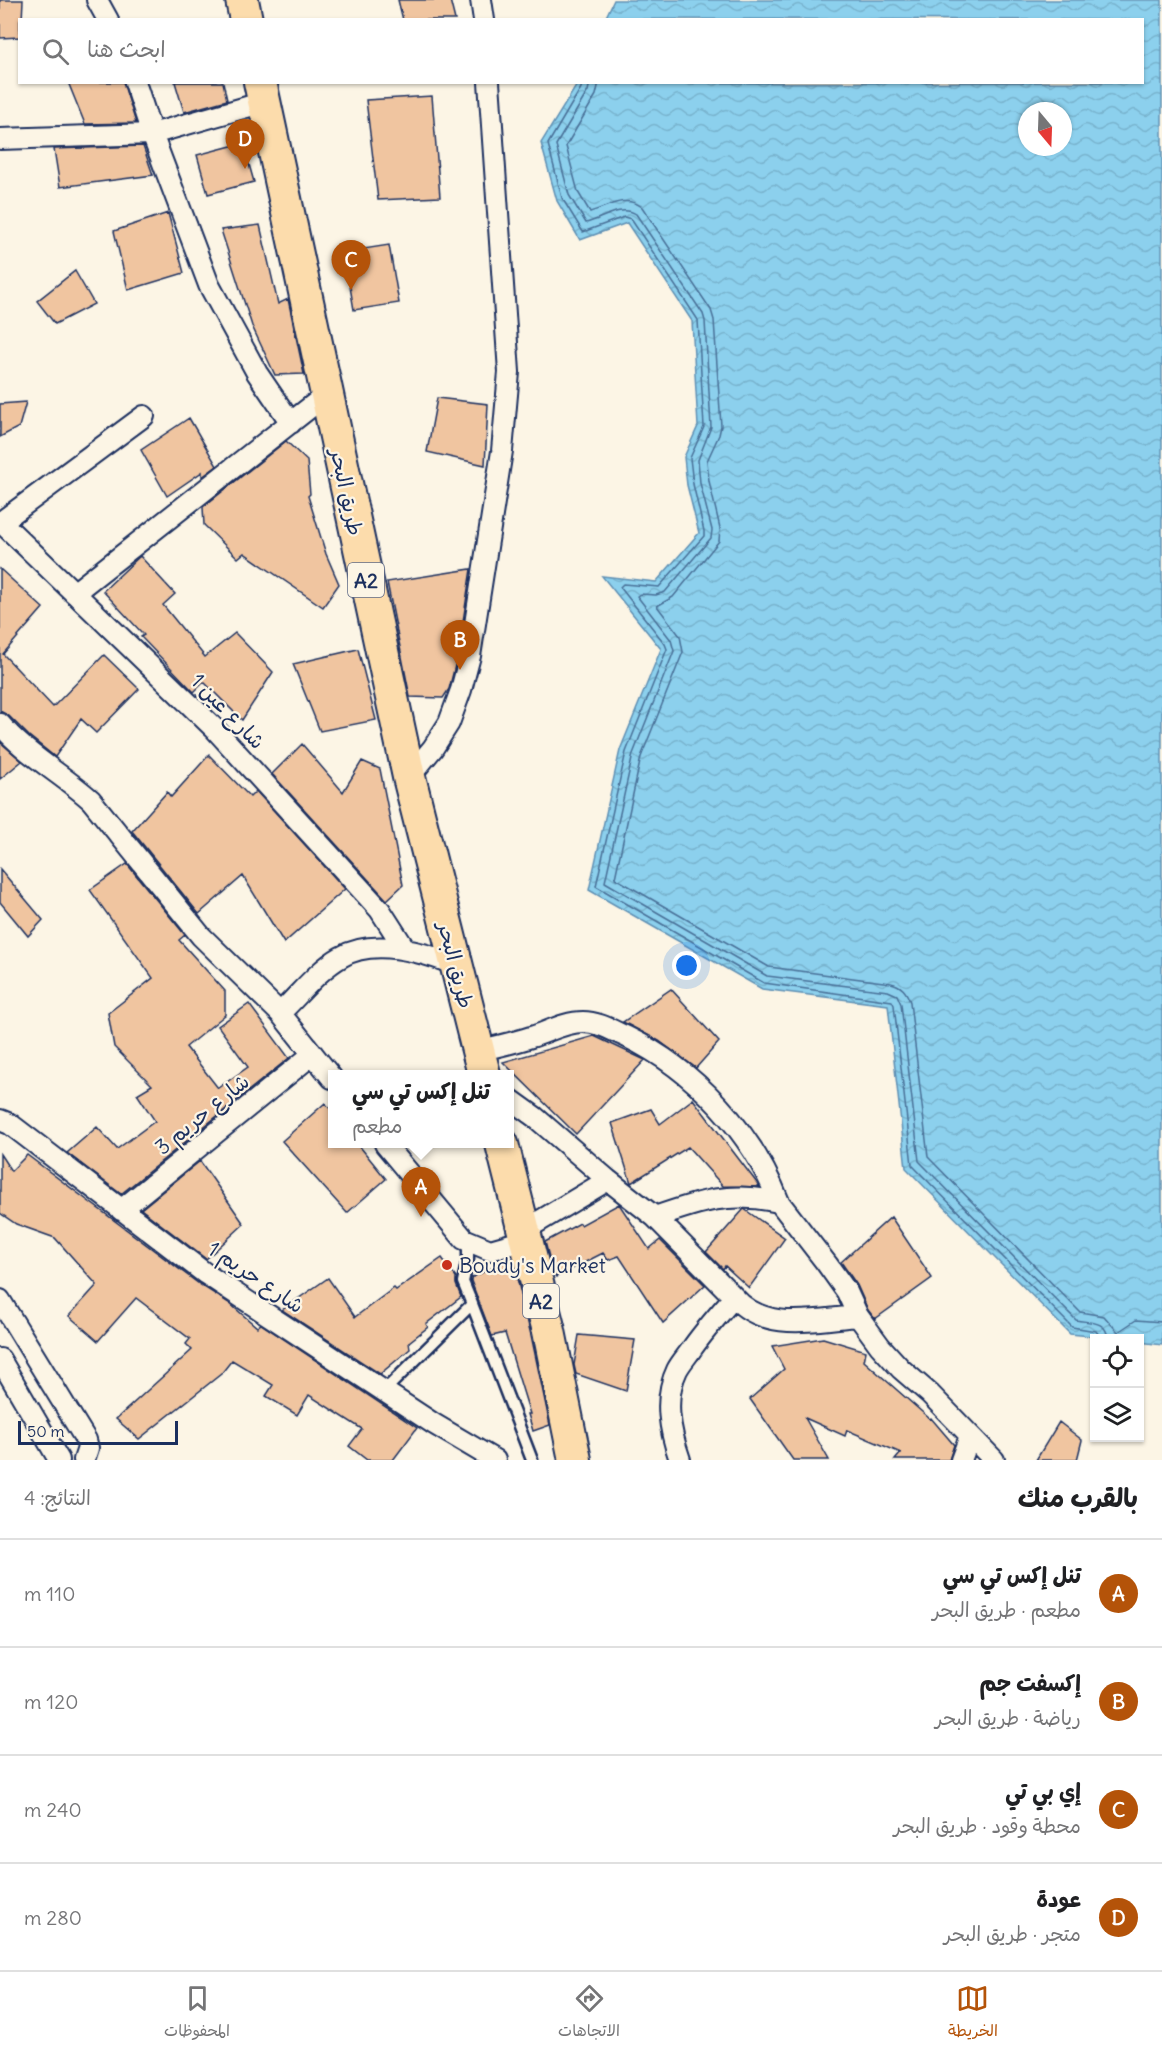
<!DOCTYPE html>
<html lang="ar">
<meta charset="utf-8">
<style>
:root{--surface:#fff;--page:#f2f2f2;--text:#202124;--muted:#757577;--line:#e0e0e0;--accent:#b45309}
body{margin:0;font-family:Delius,"Playpen Sans Arabic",sans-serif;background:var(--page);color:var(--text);direction:rtl}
.controls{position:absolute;right:18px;bottom:18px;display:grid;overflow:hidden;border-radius:0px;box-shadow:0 2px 4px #0004}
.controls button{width:54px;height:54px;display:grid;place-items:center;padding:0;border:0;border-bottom:2px solid var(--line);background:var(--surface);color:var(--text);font:30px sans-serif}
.compass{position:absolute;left:1018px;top:102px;width:54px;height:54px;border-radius:50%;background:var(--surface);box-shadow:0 2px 4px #0004;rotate:161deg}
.scale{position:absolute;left:18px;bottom:15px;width:160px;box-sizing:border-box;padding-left:6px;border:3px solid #1b2f5e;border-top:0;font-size:16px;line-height:21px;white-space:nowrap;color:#1b2f5e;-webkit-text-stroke:4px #fcf5e5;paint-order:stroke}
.you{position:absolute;left:687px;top:966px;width:21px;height:21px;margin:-15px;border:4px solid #fff;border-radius:50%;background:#1a73e8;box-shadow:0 0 0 9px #1a73e833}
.badge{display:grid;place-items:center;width:39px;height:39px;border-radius:50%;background:var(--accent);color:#fff;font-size:20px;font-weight:700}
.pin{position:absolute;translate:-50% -50px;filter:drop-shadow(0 2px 3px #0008)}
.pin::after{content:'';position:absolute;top:32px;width:21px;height:18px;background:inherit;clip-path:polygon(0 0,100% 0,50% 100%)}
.popup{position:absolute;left:328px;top:1070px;width:186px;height:78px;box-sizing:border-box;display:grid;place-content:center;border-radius:0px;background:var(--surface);filter:drop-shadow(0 2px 4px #0005);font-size:20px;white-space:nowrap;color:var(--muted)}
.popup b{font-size:22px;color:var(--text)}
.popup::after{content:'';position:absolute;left:50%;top:100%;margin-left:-12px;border:12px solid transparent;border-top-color:var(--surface)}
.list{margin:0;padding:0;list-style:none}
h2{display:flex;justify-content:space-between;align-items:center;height:78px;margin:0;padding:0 24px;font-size:26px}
h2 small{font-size:20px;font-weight:400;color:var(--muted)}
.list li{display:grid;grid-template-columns:39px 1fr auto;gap:18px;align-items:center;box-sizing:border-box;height:108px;padding:0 24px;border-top:2px solid var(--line)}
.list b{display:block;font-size:22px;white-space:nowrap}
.list p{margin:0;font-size:20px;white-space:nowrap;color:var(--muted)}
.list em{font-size:20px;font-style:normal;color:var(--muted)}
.icon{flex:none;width:33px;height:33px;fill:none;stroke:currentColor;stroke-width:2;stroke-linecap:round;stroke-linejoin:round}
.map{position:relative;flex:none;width:1162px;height:1460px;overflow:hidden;direction:ltr}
.search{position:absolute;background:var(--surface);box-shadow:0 2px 4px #0004;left:18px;right:18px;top:18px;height:66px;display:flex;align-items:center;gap:15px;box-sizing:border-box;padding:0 21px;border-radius:0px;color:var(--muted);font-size:22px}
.sheet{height:510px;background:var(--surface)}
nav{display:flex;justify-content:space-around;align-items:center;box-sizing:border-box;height:84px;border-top:2px solid var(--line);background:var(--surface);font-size:16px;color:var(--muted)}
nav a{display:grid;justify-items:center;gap:3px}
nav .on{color:var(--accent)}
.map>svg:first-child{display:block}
.water{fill:url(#water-waves);stroke:#5f90b4;stroke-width:1.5;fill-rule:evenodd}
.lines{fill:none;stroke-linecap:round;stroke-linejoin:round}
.shore{stroke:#486f97;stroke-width:1.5}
.building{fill:#f0c5a0;stroke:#1b2f5e;stroke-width:1.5}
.lane-casing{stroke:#1b2f5e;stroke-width:15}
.street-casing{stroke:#1b2f5e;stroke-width:24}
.primary-casing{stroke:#1b2f5e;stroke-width:36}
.lane{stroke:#fcf5e5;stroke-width:10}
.street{stroke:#fcf5e5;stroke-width:20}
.primary{stroke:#fcdcac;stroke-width:32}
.poi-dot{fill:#c8321e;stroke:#fcf5e5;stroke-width:2}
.labels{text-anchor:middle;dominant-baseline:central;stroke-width:4.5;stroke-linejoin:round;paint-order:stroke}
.shield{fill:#fcf5e5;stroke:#5e6a86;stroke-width:1.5}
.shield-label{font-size:20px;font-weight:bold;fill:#1b2f5e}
.street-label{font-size:21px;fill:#1b2f5e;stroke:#fcf5e5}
.poi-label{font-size:21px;fill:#1b2f5e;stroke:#fcf5e5;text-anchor:start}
</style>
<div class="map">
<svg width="1162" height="1460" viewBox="0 0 1162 1460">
<defs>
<pattern id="water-waves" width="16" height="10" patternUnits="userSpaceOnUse" patternTransform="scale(1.5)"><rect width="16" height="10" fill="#8cd0ed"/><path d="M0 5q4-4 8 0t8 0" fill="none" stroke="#78b3ce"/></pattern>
</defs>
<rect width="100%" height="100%" fill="#fcf5e5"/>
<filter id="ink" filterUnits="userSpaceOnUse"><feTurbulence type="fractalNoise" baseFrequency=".0167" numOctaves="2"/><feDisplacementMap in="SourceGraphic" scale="12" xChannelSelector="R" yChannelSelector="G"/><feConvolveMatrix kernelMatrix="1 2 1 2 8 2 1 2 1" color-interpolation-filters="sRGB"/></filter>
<g filter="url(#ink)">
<!-- water -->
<path class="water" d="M 614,0 L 1162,0 L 1162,1345 L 1140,1342 L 1140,1338 L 1111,1338 L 1070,1334 L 906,1168 L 888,1005 L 762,989 L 589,890 L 620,750 L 661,649 L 602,576 L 656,582 L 699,533 L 687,485 L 684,457 L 698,426 L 692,321 L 627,223 L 580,240 L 557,201 L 541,143 L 578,83 L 1142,82 L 1142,20 L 605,19 ZM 1027,111 L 1063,111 L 1063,147 L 1027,147 Z"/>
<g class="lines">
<!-- shore -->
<path class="shore" d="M 582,82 L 581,88 L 548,144 L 562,198 L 583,232 L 624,217 L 631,219 L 698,320 L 704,427 L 690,458 L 693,484 L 704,531 L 704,536 L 659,587 L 623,584 L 620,587 L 665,644 L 667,649 L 626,752 L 596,886 L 764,983 L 892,1001 L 894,1005 L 912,1165 L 1072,1327 L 1096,1331 L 1101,1338
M 590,82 L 588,91 L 556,145 L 569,195 L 586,223 C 602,219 621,204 636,214 L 703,314 L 705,321 L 711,427 L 698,460 L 700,483 L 712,530 L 711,538 L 665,592 L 656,595 L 640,594 L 637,596 L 671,640 L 674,651 L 633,754 L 605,882 L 767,976 L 888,991 L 897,995 L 901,1004 L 919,1161 L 1076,1320 C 1090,1323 1106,1320 1108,1338
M 599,82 L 596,95 L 566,146 L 578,192 L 590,212 C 608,207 625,194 642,207 L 711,310 L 714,320 L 721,426 L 719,435 L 707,461 L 709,481 L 720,528 L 719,541 L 673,597 L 657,606 L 680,636 L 683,652 L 641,757 L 615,878 L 769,967 L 891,983 C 901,985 907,992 910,1002 L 928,1157 L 1080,1312 L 1104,1316 L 1118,1332 L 1136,1320 L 1162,1322"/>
</g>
<!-- building -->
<path class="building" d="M 0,0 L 23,0 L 22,20 L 20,20 L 20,37 L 0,38 Z
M 398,0 L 450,0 L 455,20 L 403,20 Z
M 68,82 L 123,82 L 136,123 L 85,124 Z
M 175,82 L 223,82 L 227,100 L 184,112 Z
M 432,96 L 440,197 L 378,200 L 366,100 Z
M 243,143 L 254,182 L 208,194 L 197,155 Z
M 143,146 L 153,175 L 60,187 L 54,149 Z
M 168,213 L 184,273 L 128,290 L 114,231 Z
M 260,225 L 278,304 L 288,299 L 304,374 L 275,375 L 252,326 L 221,230 Z
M 389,245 L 399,303 L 354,310 L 344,252 Z
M 75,271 L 94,304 L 55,324 L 37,301 Z
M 437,398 L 488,404 L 485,465 L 427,452 Z
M 26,402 L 19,427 L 0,437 L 0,404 Z
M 189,418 L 217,466 L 202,477 L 202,472 L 167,496 L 141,450 Z
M 286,441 L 307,461 L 310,494 L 308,496 L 326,554 L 339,584 L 323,607 L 244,553 L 238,558 L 204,525 L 203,507 Z
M 140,556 L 175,594 L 163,605 L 205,657 L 235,633 L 273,672 L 242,720 L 204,682 L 194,692 L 141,637 L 144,635 L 103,591 Z
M 0,569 L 43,608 L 3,654 L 53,707 L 104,655 L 139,689 L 96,733 L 81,719 L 55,757 L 29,736 L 9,716 L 0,711 Z
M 471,569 L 458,654 L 449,689 L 443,698 L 410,697 L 387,582 Z
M 358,649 L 376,720 L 320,731 L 293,664 Z
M 0,742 L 22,761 L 0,779 Z
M 302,744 L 343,792 L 362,761 L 380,769 L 403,885 L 387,900 L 272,774 Z
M 209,755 L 250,797 L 256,791 L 345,889 L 284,943 L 243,876 L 199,914 L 132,831 L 167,792 L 171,797 Z
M 127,864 L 185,935 L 179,940 L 225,991 L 225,1015 L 186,1047 L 218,1088 L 248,1067 L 218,1026 L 249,1004 L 289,1058 L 121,1194 L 67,1153 L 97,1127 L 117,1149 L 155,1121 L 137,1094 L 152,1085 L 114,1047 L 108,1013 L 153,978 L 90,890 Z
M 0,869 L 43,920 L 28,936 L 0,902 Z
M 671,989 L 719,1042 L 696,1068 L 659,1041 L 623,1022 Z
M 594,1036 L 645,1060 L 576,1134 L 503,1062 Z
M 693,1099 L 757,1183 L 759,1187 L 723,1186 L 688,1147 L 631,1183 L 612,1123 L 651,1109 L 660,1124 Z
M 325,1103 L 333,1112 L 333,1143 L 357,1143 L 386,1179 L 347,1213 L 282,1141 Z
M 0,1154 L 11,1171 L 27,1155 L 199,1284 L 229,1303 L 257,1327 L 261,1324 L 417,1428 L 393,1460 L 367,1460 L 349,1446 L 362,1429 L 309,1395 L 297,1415 L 266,1396 L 273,1385 L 232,1360 L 221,1374 L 139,1439 L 116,1419 L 192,1350 L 186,1344 L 190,1339 L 136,1298 L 98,1341 L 69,1316 L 97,1285 L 55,1238 L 16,1224 L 0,1213 Z
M 200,1161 L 244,1224 L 206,1259 L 141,1209 Z
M 619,1204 L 649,1249 L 660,1240 L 705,1285 L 663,1323 L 619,1256 L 608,1260 L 603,1253 L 556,1277 L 553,1272 L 545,1242 L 580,1223 L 581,1225 Z
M 744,1209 L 785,1238 L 749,1288 L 725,1266 L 723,1269 L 706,1252 Z
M 891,1217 L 932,1278 L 875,1319 L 868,1310 L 857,1285 L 841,1262 Z
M 442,1258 L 456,1277 L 456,1284 L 461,1297 L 426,1324 L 428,1327 L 409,1342 L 410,1349 L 380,1374 L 282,1310 L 328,1278 L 355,1317 L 394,1288 L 396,1290 Z
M 512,1258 L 531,1335 L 550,1425 L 533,1431 L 528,1414 L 530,1414 L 505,1333 L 492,1336 L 471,1281 L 471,1278 Z
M 579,1335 L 635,1340 L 626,1391 L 576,1374 L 574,1365 Z
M 823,1338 L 866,1351 L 864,1361 L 930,1419 L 931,1418 L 954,1445 L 949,1460 L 895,1460 L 901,1453 L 847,1430 L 845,1436 L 805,1418 L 829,1460 L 793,1460 L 750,1399 L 784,1369 L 772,1346 Z
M 1059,1422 L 1082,1440 L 1077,1460 L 1036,1460 Z"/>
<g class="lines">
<defs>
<path id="lane" d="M 472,1304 L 532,1460
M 384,1391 L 472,1304 L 463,1282 L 468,1259 L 468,1242"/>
<path id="street" d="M 97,0 L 108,20
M 481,0 L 484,20
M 135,82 L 152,134 L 209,285 L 257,373 L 291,423
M 0,139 L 152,134 L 264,102
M 0,521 L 214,728 L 380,910 L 405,949
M 1,522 L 144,416
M 74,593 L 327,394
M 0,724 C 25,754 62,774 91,800 L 201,936 L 280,1013
M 409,777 L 433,748 L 449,723 L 461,690 L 470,656 L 502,451 L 509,372 L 489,82
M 477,1051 C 495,1047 513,1043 531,1037 C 548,1032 565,1022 583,1022 C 599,1022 613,1031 627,1037 C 695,1070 752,1132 779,1202
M 332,1078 L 280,1013 C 299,995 318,970 341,957 C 374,937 423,952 456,965
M 510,1099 L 535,1117 L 608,1180 L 655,1217 C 701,1201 730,1191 779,1202 L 827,1264 L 847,1292 L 858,1316 L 880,1346 L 901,1369 L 930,1394 L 994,1460
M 0,1120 L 10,1124 L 206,1274 L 434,1424 L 495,1460
M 385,1144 L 464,1239 L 490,1250 L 525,1240
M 121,1210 L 313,1054
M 655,1217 L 734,1297 C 719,1314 706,1329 693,1347 C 688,1355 681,1362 677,1370 C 663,1399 670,1431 680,1460
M 523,1231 L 608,1180
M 734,1297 C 765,1333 816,1319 858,1316
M 0,1300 L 86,1440 L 88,1448 L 84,1460
M 0,1359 L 59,1460
M 961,1460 L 970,1436"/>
<path id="primary" d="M 242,0 L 246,20
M 260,82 L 409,777 L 484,1074
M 502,1144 L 549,1331 L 575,1460"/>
</defs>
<!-- lane casing -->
<use href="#lane" class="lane-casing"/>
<!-- street casing -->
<use href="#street" class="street-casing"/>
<!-- primary casing -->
<use href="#primary" class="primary-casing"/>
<!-- lane -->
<use href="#lane" class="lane"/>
<!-- street -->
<use href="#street" class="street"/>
<!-- primary -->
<use href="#primary" class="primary"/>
</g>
</g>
<!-- markers -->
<circle class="poi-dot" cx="447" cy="1265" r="6"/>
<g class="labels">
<!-- shield labels -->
<g class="shield">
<rect x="348" y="563" width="36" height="34" rx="4.5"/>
<rect x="523" y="1284" width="36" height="34" rx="4.5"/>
</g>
<g class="shield-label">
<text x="366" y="580">A2</text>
<text x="541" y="1301">A2</text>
</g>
<!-- street labels -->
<g class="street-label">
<text transform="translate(347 492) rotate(78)">طريق البحر</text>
<text transform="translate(228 711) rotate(46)">شارع عين 1</text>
<text transform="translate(456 965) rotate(76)">طريق البحر</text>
<text transform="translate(202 1114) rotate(-39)">شارع حريم 3</text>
<text transform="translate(256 1277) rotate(34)">شارع حريم 1</text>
</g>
<!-- poi labels -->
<g class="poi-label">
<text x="459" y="1265">Boudy's Market</text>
</g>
</g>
</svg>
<div class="controls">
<button><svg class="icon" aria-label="locate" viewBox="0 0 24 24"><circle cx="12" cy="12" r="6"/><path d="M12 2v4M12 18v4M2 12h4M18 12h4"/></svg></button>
<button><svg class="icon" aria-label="layers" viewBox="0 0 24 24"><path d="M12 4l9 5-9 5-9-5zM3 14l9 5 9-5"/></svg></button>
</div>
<svg class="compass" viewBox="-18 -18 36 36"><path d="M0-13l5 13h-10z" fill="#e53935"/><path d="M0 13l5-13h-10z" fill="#757577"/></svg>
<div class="scale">50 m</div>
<div class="you"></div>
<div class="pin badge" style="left:421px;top:1217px">A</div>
<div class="popup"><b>تنل إكس تي سي</b>مطعم</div>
<div class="pin badge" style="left:460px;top:670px">B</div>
<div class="pin badge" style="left:351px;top:290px">C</div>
<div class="pin badge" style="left:245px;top:169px">D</div>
<div class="search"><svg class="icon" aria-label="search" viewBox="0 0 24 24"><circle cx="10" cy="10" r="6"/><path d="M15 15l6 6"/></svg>ابحث هنا</div>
</div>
<section class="sheet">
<h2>بالقرب منك<small>النتائج: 4</small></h2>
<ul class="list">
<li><span class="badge">A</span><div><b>تنل إكس تي سي</b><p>مطعم · طريق البحر</p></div><em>110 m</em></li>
<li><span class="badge">B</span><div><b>إكسفت جم</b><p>رياضة · طريق البحر</p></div><em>120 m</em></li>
<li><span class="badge">C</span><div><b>إي بي تي</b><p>محطة وقود · طريق البحر</p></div><em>240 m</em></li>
<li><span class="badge">D</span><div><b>عودة</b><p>متجر · طريق البحر</p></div><em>280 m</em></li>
</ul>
</section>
<nav>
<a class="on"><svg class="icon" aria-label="map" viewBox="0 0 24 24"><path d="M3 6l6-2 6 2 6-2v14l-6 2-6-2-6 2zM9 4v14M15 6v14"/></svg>الخريطة</a>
<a><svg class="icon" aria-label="directions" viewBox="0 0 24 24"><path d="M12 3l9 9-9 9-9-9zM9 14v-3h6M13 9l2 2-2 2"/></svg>الاتجاهات</a>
<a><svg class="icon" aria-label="saved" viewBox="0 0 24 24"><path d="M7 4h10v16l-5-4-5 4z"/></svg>المحفوظات</a>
</nav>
